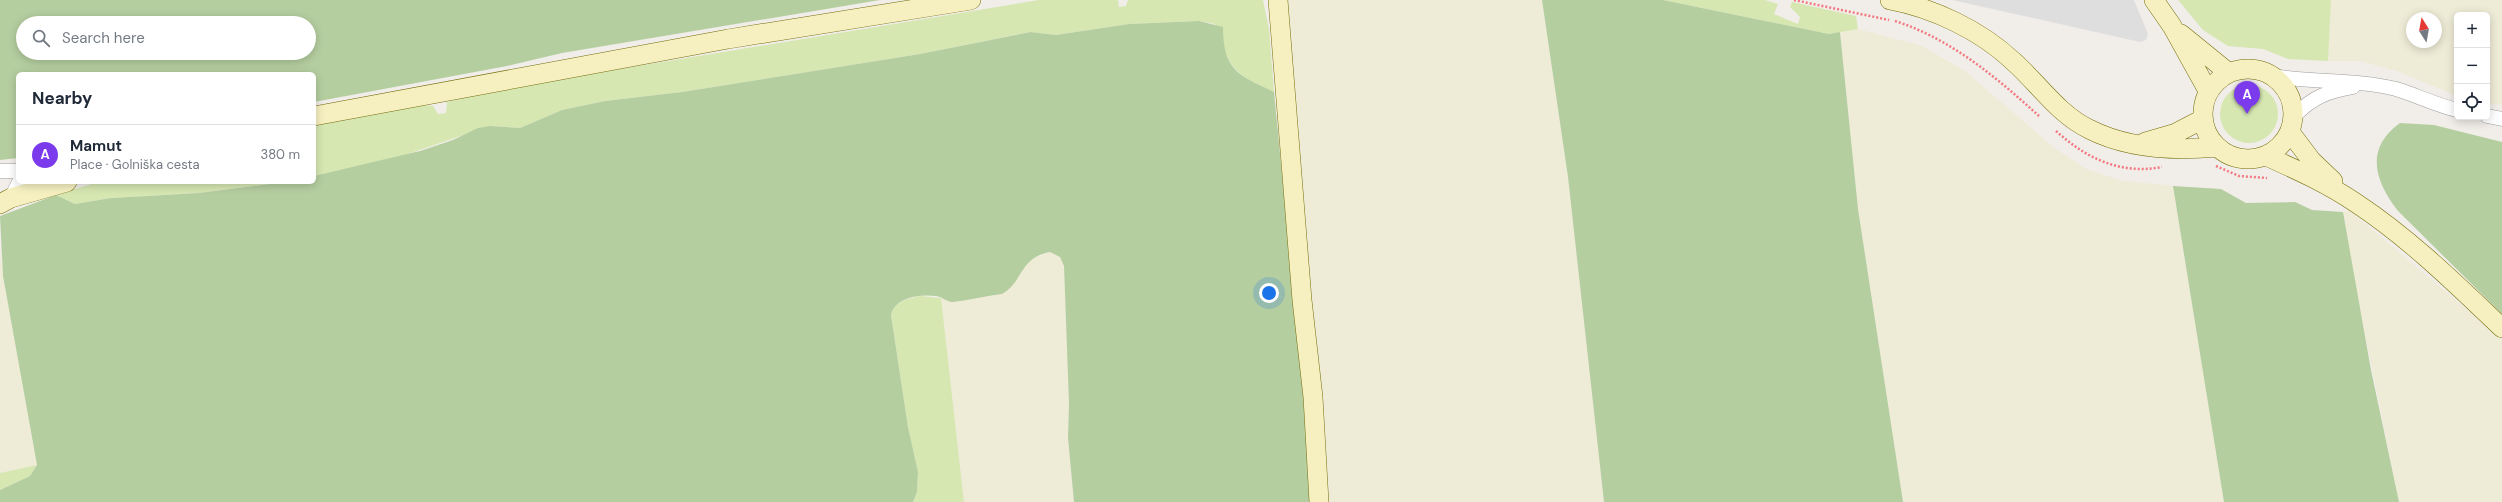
<!DOCTYPE html>
<meta charset="utf-8">
<style>
:root{--surface:#fff;--page:#f2f2f3;--text:#1f2937;--muted:#747a83;--line:#e0e1e3;--accent:#7c3aed}
body{margin:0;font-family:"DM Sans",sans-serif;background:var(--page);color:var(--text)}
.controls{position:absolute;right:12px;top:12px;display:grid;overflow:hidden;border-radius:6px;box-shadow:0 2px 10px #0003}
.controls button{width:36px;height:36px;display:grid;place-items:center;padding:0;border:0;border-bottom:1px solid var(--line);background:var(--surface);color:var(--text);font:20px sans-serif}
.compass{position:absolute;left:2406px;top:12px;width:36px;height:36px;border-radius:50%;background:var(--surface);box-shadow:0 2px 10px #0003;rotate:349deg}
.you{position:absolute;left:1269px;top:293px;width:14px;height:14px;margin:-10px;border:3px solid #fff;border-radius:50%;background:#1a73e8;box-shadow:0 0 0 6px #1a73e833}
.badge{display:grid;place-items:center;width:26px;height:26px;border-radius:50%;background:var(--accent);color:#fff;font-size:13px;font-weight:700}
.pin{position:absolute;translate:-50% -33px;filter:drop-shadow(0 1px 2px #0008)}
.pin::after{content:'';position:absolute;top:21px;width:14px;height:12px;background:inherit;clip-path:polygon(0 0,100% 0,50% 100%)}
.list{margin:0;padding:0;list-style:none}
h2{display:flex;justify-content:space-between;align-items:center;height:52px;margin:0;padding:0 16px;font-size:17px}
h2 small{font-size:13px;font-weight:400;color:var(--muted)}
.list li{display:grid;grid-template-columns:26px 1fr auto;gap:12px;align-items:center;box-sizing:border-box;height:60px;padding:0 16px;border-top:1px solid var(--line)}
.list b{display:block;font-size:15px;white-space:nowrap}
.list p{margin:0;font-size:13px;white-space:nowrap;color:var(--muted)}
.list em{font-size:13px;font-style:normal;color:var(--muted)}
.icon{flex:none;width:22px;height:22px;fill:none;stroke:currentColor;stroke-width:2;stroke-linecap:round;stroke-linejoin:round}
.map{position:relative;flex:none;width:2502px;height:502px;overflow:hidden}
.search{position:absolute;background:var(--surface);box-shadow:0 2px 10px #0003;left:16px;top:16px;width:300px;height:44px;display:flex;align-items:center;gap:10px;box-sizing:border-box;padding:0 14px;border-radius:22px;color:var(--muted);font-size:15px}
.panel{position:absolute;background:var(--surface);box-shadow:0 2px 10px #0003;left:16px;top:72px;width:300px;height:112px;border-radius:6px}
.map>svg:first-child{display:block}
.residential{fill:#dfdedf}
.farmland{fill:#eeecd6;fill-rule:evenodd}
.grass{fill:#d6e7b2}
.forest{fill:#b5cea0;fill-rule:evenodd}
.lines{fill:none;stroke-linecap:round;stroke-linejoin:round}
.street-casing{stroke:#9e9e9e;stroke-width:15}
.secondary-casing{stroke:#756e0c;stroke-width:20}
.path{stroke:#f27981;stroke-width:2.5;stroke-dasharray:2 2;stroke-linecap:butt}
.street{stroke:#fff;stroke-width:14}
.secondary{stroke:#f6f0c1;stroke-width:19}
</style>
<div class="map">
<svg width="2502" height="502" viewBox="0 0 2502 502">
<rect width="100%" height="100%" fill="#f1ede9"/>
<!-- residential -->
<path class="residential" d="M 1952,0 L 2134,0 L 2148,34 L 2146,40 L 2140,42 Z"/>
<!-- farmland -->
<path class="farmland" d="M 1284,0 L 1542,0 L 1568,177 L 1604,502 L 1323,502 Z
M 2331,0 L 2502,0 L 2502,105 L 2487,103 L 2487,15 L 2457,15 L 2457,96 L 2397,71 L 2360,61 L 2328,61 ZM 2412,18 L 2436,18 L 2436,42 L 2412,42 Z
M 1858,29 L 1922,46 L 1965,71 L 2053,147 L 2086,169 L 2123,181 L 2173,186 L 2224,502 L 1903,502 L 1858,209 L 1840,32 Z
M 2349,210 L 2502,339 L 2502,502 L 2399,502 L 2356,289 L 2343,212 Z
M 0,247 L 3,276 L 37,465 L 0,473 Z
M 1050,252 L 1060,257 L 1064,266 L 1069,404 L 1068,438 L 1074,502 L 964,502 L 941,298 L 951,302 L 1018,277 L 1025,265 L 1034,258 Z"/>
<!-- grass -->
<path class="grass" d="M 1039,0 L 1118,0 L 1119,7 L 1126,6 L 1128,0 L 1263,0 L 1269,29 L 1274,92 C 1231,72 1230,69 1215,24 L 1199,21 L 1129,24 L 1056,35 L 1029,32 L 920,54 L 682,92 L 605,101 L 562,110 L 520,128 L 490,126 L 399,157 L 314,176 L 314,124 L 416,105 L 433,106 L 438,114 L 446,113 L 447,102 L 511,87 Z
M 1663,0 L 1765,0 L 1778,4 L 1774,14 L 1798,24 L 1800,17 L 1790,7 L 1792,2 L 1856,16 L 1858,29 L 1829,34 Z
M 2178,0 L 2331,0 L 2328,61 L 2288,59 L 2263,49 L 2228,46 L 2203,30 Z
M2220 114a29 29 0 1 1 58 0a29 29 0 1 1-58 0Z
M 98,182 L 286,182 L 199,193 L 111,198 L 75,204 L 56,195 Z
M 920,296 L 941,298 L 964,502 L 913,502 L 917,492 L 918,472 L 908,427 L 891,315 C 895,301 907,299 920,296 Z
M 37,465 L 30,476 L 0,490 L 0,473 Z"/>
<!-- forest -->
<path class="forest" d="M 0,0 L 880,0 L 562,53 L 507,66 L 314,102 L 314,74 L 18,74 L 18,158 L 0,160 ZM 23,23 L 309,23 L 309,53 L 23,53 Z
M 1542,0 L 1663,0 L 1829,34 L 1840,32 L 1858,209 L 1903,502 L 1604,502 L 1568,177 Z
M 1199,21 L 1223,27 C 1223,70 1238,75 1274,92 L 1314,502 L 1074,502 L 1068,438 L 1069,404 L 1064,266 L 1060,257 L 1050,252 C 1019,258 1024,281 1002,294 C 986,296 969,300 953,302 C 947,302 942,297 936,296 C 920,294 895,297 891,315 L 908,427 L 918,472 L 917,492 L 913,502 L 0,502 L 0,490 L 30,476 L 37,465 L 3,276 L 0,216 L 56,195 L 75,204 L 111,198 L 199,193 L 286,182 L 314,182 L 314,176 L 420,151 L 453,140 L 478,128 L 490,126 L 520,128 L 562,110 L 605,101 L 682,92 L 920,54 L 1030,32 L 1056,35 L 1129,24 Z
M 2400,123 L 2434,125 L 2502,142 L 2502,314 L 2398,211 C 2375,181 2364,149 2400,123 Z
M 2173,186 L 2221,189 L 2246,203 L 2295,202 L 2312,210 L 2343,212 L 2371,370 L 2399,502 L 2224,502 Z"/>
<g class="lines">
<defs>
<path id="street" d="M 2273,76 C 2314,83 2356,79 2396,89 C 2416,95 2436,105 2457,110
M 2294,116 C 2314,96 2327,92 2353,87
M 2487,116 L 2502,119
M 0,171 L 18,171
M 11,198 L 19,182"/>
<path id="secondary" d="M 1278,0 L 1302,300 L 1313,397 L 1319,502
M 1890,0 C 1933,8 1980,30 2013,61 C 2038,83 2058,114 2089,129 C 2128,149 2174,151 2217,147
M 2154,0 L 2172,26 L 2208,91
M 2181,34 L 2229,73
M2203 114a45 45 0 1 1 90 0a45 45 0 1 1-90 0Z
M 314,116 L 728,39 L 971,0
M 2290,132 L 2311,160 L 2333,181
M 2145,142 L 2176,133 L 2203,119
M 2266,156 C 2297,170 2328,184 2356,203 C 2409,238 2456,284 2502,328
M 0,204 L 11,198 L 67,182"/>
</defs>
<!-- street casing -->
<use href="#street" class="street-casing"/>
<!-- secondary casing -->
<use href="#secondary" class="secondary-casing"/>
<!-- path -->
<path class="path" d="M 1794,0 L 1889,20
M 1895,21 C 1951,39 1996,77 2039,116
M 2056,131 C 2086,158 2120,175 2162,167
M 2216,166 L 2239,176 L 2267,178"/>
<!-- street -->
<use href="#street" class="street"/>
<!-- secondary -->
<use href="#secondary" class="secondary"/>
</g>
</svg>
<div class="controls">
<button>+</button>
<button>−</button>
<button><svg class="icon" aria-label="locate" viewBox="0 0 24 24"><circle cx="12" cy="12" r="6"/><path d="M12 2v4M12 18v4M2 12h4M18 12h4"/></svg></button>
</div>
<svg class="compass" viewBox="-18 -18 36 36"><path d="M0-13l5 13h-10z" fill="#e53935"/><path d="M0 13l5-13h-10z" fill="#747a83"/></svg>
<div class="you"></div>
<div class="pin badge" style="left:2247px;top:114px">A</div>
<div class="search"><svg class="icon" aria-label="search" viewBox="0 0 24 24"><circle cx="10" cy="10" r="6"/><path d="M15 15l6 6"/></svg>Search here</div>
<section class="panel">
<h2>Nearby<small></small></h2>
<ul class="list">
<li><span class="badge">A</span><div><b>Mamut</b><p>Place · Golniška cesta</p></div><em>380 m</em></li>
</ul>
</section>
</div>
